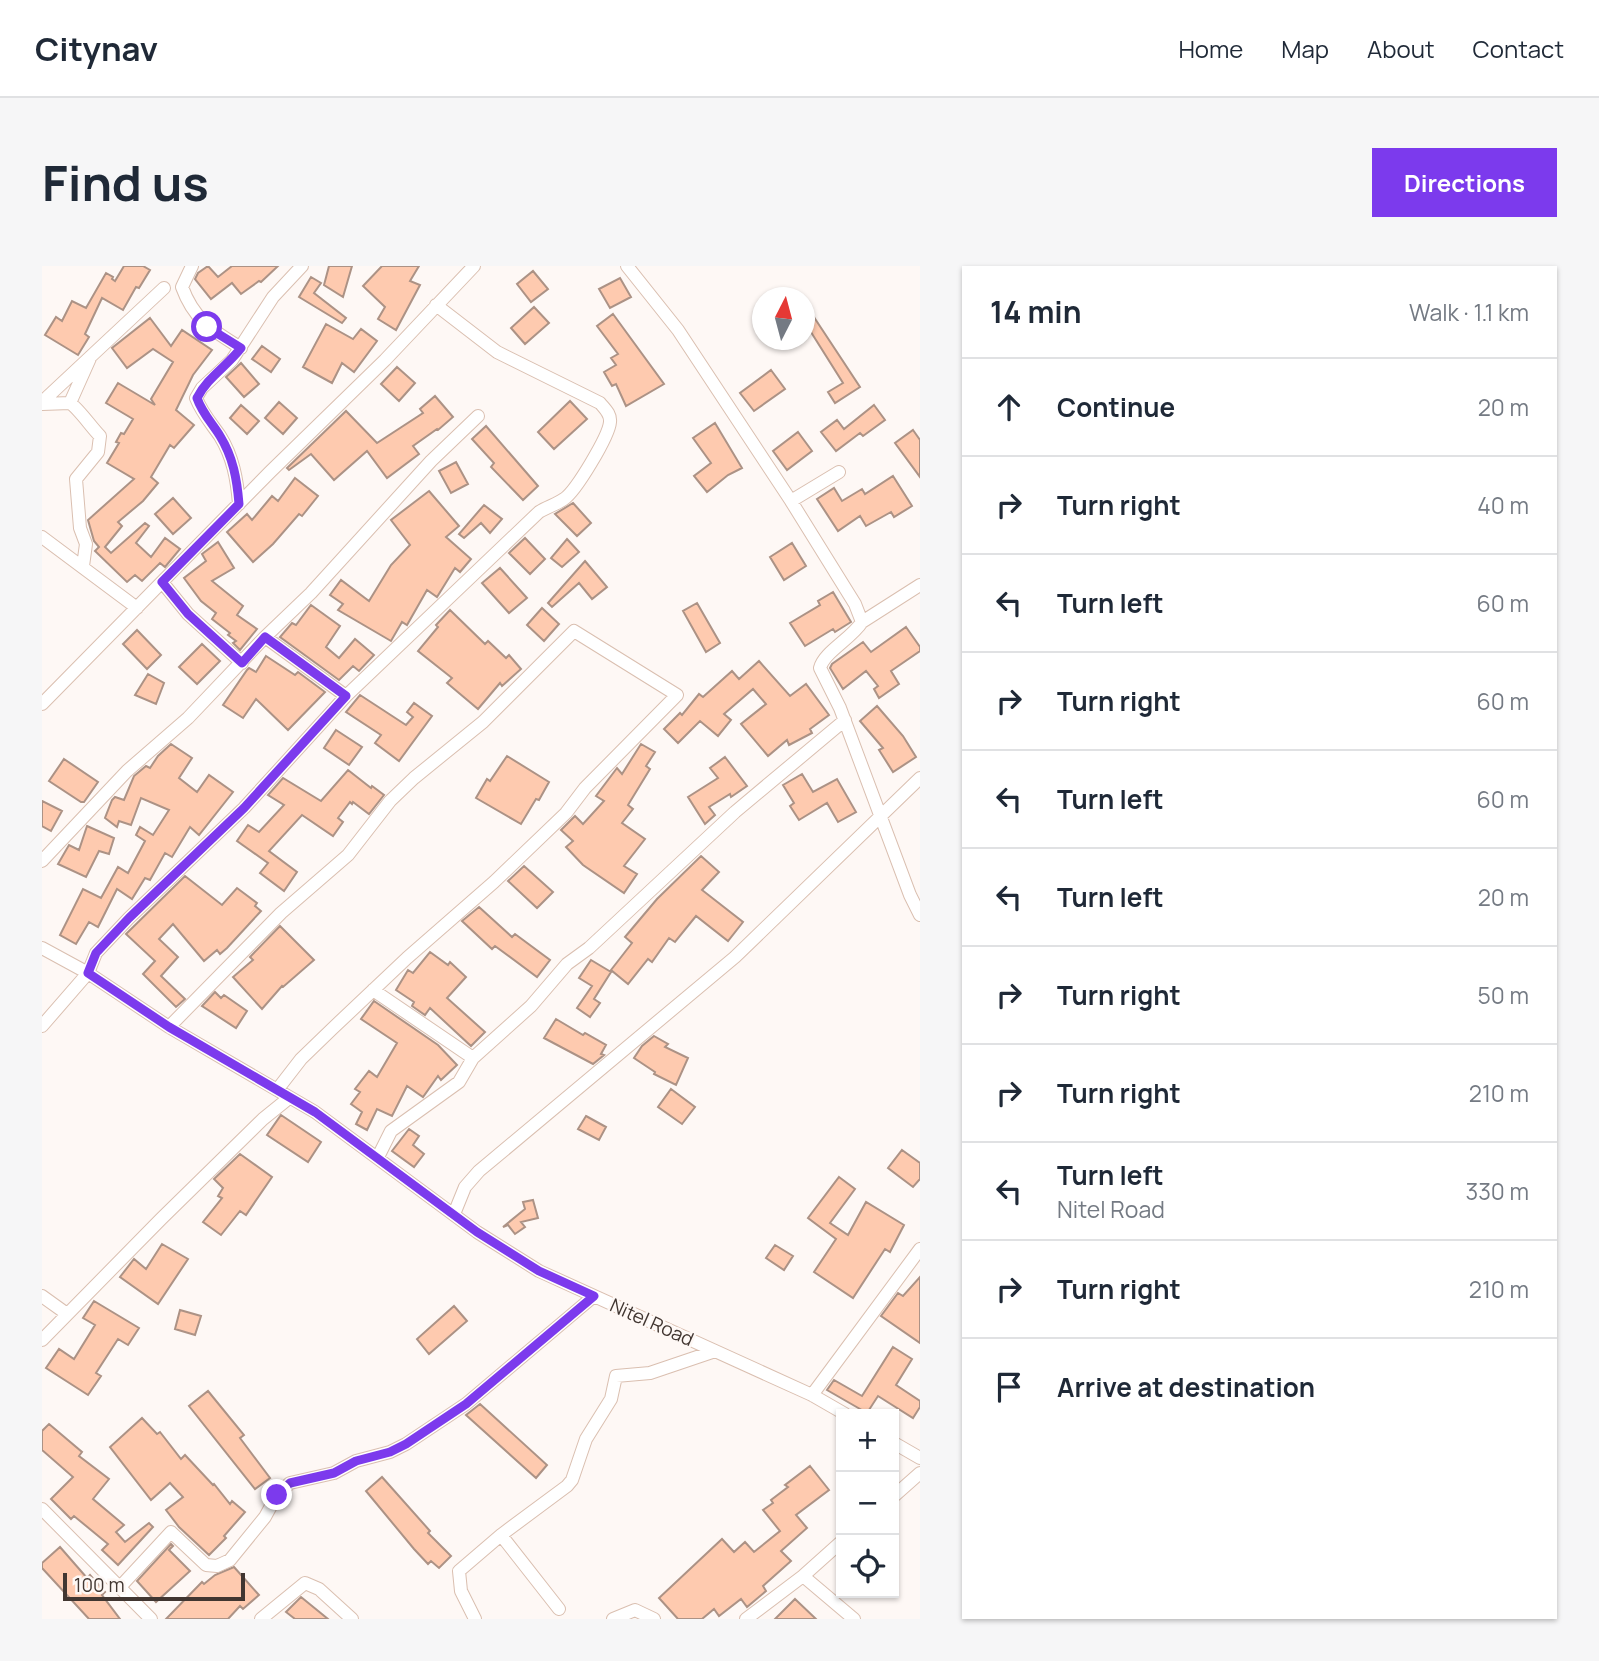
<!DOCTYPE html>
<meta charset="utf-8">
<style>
:root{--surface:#fff;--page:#f6f6f7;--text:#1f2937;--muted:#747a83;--line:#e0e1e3;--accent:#7c3aed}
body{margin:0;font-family:Manrope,sans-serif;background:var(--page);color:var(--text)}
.controls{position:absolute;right:21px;bottom:21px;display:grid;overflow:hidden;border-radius:0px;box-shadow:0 2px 5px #0004}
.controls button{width:63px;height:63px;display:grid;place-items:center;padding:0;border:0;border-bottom:2px solid var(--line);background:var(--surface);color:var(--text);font:35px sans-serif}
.compass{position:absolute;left:710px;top:21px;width:63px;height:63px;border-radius:50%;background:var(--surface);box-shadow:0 2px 5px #0004;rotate:6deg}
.scale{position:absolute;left:21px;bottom:18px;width:182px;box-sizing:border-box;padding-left:7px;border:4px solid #413631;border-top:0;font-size:19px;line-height:24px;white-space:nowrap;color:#413631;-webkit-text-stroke:5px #fef8f5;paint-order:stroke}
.stop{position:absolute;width:21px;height:21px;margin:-16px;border:5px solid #7c3aed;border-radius:50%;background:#fff}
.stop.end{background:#7c3aed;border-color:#fff;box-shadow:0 2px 7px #0008}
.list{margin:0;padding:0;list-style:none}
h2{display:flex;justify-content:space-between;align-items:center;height:91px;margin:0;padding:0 28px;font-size:30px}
h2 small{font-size:23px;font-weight:400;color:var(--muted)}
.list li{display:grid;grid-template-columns:46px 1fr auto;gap:21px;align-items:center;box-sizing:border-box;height:98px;padding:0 28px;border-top:2px solid var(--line)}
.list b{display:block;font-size:26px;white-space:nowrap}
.list p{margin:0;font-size:23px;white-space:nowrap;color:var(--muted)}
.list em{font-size:23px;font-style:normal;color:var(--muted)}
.icon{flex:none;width:38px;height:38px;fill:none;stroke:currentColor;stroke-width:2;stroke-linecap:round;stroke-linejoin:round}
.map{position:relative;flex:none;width:878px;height:1353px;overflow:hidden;border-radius:0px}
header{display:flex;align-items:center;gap:42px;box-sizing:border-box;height:98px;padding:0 35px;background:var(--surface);border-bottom:2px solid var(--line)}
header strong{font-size:33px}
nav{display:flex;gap:38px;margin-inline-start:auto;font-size:24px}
.intro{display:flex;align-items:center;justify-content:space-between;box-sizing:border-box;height:168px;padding:0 42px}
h1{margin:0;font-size:49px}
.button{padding:18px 32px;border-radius:0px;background:var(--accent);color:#fff;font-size:24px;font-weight:700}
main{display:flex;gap:42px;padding:0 42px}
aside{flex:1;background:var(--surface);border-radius:0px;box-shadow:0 2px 5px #0004}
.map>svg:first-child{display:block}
.building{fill:#fecaaf;stroke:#ac9285;stroke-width:2}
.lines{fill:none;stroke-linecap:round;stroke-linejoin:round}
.minor-casing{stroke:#dabfb0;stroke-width:14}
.minor{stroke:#fff;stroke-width:12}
.route{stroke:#7c3aed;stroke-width:9}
.labels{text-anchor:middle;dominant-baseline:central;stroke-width:5;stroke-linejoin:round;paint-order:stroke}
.street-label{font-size:19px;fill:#413631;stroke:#fef8f5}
</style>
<header>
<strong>Citynav</strong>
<nav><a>Home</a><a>Map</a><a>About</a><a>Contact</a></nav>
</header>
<div class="intro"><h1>Find us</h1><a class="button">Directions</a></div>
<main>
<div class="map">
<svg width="878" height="1353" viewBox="0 0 878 1353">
<rect width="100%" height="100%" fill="#fef8f5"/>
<!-- building -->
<path class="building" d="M 82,0 L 101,0 L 108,4 L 97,22 L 94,21 L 81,44 L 60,32 L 43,68 L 47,71 L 36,89 L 3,69 L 14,51 L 20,55 L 30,35 L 44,42 L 64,7 L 71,11 L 70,13 L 73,15 Z
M 166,0 L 176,11 L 190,0 L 236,0 L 219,16 L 217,15 L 199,28 L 190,17 L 169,33 L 153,13 L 156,7 Z
M 287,0 L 310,0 L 301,31 L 282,19 Z
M 340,0 L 377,0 L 368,15 L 378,19 L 354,64 L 336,53 L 343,41 L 321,20 Z
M 491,5 L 506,23 L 489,36 L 475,18 Z
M 269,11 L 279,17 L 272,27 L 304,52 L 300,57 L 257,31 Z
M 578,12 L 589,31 L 568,42 L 557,23 Z
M 762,36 L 818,121 L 793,137 L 786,126 L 801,117 L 762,55 Z
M 492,41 L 507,57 L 483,78 L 469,62 Z
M 571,48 L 622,118 L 584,140 L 574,118 L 570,120 L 562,106 L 574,99 L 569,92 L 576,88 L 555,60 Z
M 108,52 L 129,80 L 140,64 L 170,84 L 151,109 L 134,144 L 152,159 L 132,182 L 128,179 L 109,211 L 116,217 L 101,235 L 76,256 L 80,260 L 63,281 L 69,287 L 103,257 L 107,260 L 94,277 L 109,291 L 123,272 L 138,283 L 123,301 L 118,297 L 100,315 L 93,309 L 85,316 L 53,285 L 57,281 L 52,275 L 46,254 L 92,213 L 65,197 L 77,177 L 74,176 L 79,167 L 82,168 L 91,153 L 64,137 L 76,117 L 113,139 L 109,133 L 131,96 L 111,83 L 85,102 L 70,82 Z
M 284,58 L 311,73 L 319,63 L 335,75 L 312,106 L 300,97 L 290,117 L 261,101 Z
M 220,80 L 238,93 L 229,106 L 210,93 Z
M 199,97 L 217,118 L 202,131 L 184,111 Z
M 355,101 L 373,117 L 357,135 L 339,118 Z
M 729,104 L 743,123 L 712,145 L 698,127 Z
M 393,130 L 411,151 L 396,164 L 395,163 L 371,180 L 377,188 L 345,212 L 325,185 L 292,214 L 269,188 L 247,204 L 245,202 L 304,145 L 335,177 L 381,147 L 378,143 Z
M 528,135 L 545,153 L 512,183 L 496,166 Z
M 237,136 L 255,152 L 241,168 L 223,152 Z
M 199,139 L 217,155 L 205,168 L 188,152 Z
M 832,139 L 843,154 L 821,170 L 818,167 L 794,185 L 779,166 L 795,154 L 802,163 Z
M 673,157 L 700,202 L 686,209 L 665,226 L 652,210 L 669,197 L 651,172 Z
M 444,160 L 496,220 L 481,234 L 449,201 L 452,197 L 430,173 Z
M 871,164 L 878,174 L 878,211 L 853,177 Z
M 756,166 L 770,185 L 745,204 L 731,185 Z
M 414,196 L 426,218 L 409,227 L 397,205 Z
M 851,210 L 870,240 L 852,251 L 849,246 L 824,260 L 818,250 L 796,265 L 775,233 L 792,222 L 800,235 L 820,223 L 823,228 Z
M 253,212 L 276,230 L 260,250 L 257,248 L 231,278 L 211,296 L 185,266 L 205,248 L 210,254 L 230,230 L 236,235 Z
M 387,225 L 417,260 L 404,271 L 429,293 L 418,306 L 413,302 L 395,331 L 385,324 L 365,359 L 360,356 L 349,375 L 296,344 L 301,338 L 288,329 L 299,314 L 327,335 L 349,299 L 368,279 L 349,254 Z
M 131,232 L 149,252 L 131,268 L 113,248 Z
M 531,237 L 549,257 L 535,270 L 513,248 Z
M 442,239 L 460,253 L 448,267 L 439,257 L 422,272 L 417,268 Z
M 483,272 L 503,293 L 488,308 L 467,287 Z
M 525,273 L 537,286 L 520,301 L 509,292 Z
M 176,276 L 192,302 L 170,315 L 201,340 L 195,349 L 215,363 L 198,384 L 191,377 L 194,375 L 186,369 L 188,367 L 170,353 L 174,347 L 159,335 L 142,312 L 164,295 L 160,288 Z
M 750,277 L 764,300 L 742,314 L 728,291 Z
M 543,295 L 565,321 L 550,333 L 537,317 L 510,341 L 506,337 Z
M 458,302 L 485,332 L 467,347 L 440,317 Z
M 791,326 L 809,356 L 793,366 L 791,363 L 763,380 L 748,357 L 778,339 L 776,335 Z
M 655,337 L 678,377 L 664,386 L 641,345 Z
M 269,339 L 298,360 L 284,381 L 297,392 L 313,373 L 332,389 L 317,405 L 311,400 L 297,414 L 238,371 L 250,357 L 254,359 Z
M 500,342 L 517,358 L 502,375 L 485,359 Z
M 408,344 L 443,378 L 446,375 L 464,392 L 467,389 L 479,403 L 460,420 L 458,417 L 436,443 L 405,417 L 410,412 L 376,385 L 396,361 L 394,359 Z
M 864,361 L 878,381 L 878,385 L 849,405 L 857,418 L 837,432 L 832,423 L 836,420 L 824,405 L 801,423 L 788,402 L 790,398 L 821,376 L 829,386 Z
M 95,364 L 119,389 L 105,403 L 81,378 Z
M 160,378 L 178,395 L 155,418 L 137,401 Z
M 224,390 L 253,409 L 256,406 L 283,426 L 246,464 L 214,433 L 201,452 L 181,439 L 205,404 L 207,402 L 214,406 Z
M 717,395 L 748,430 L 764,418 L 787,449 L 768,463 L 770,467 L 747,479 L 745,474 L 726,490 L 699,458 L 724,438 L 711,423 L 682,448 L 689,454 L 676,470 L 658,455 L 636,477 L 622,463 L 638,447 L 640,449 L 657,428 L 661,431 L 690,405 L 697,413 Z
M 106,408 L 122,417 L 114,438 L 93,429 Z
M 318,429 L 364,459 L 371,451 L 365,446 L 372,437 L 390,450 L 357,495 L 333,477 L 339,469 L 304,446 Z
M 835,440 L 861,470 L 874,491 L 851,506 L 837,484 L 841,482 L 818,455 Z
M 294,464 L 320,481 L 307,499 L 282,482 Z
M 129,478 L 150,492 L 137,512 L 155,526 L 167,509 L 191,526 L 157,569 L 148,561 L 130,591 L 123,587 L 108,614 L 103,612 L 90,633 L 75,623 L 56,661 L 47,656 L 34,678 L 18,669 L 41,623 L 59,632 L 76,601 L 86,607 L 103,575 L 94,569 L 98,561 L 111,569 L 127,544 L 99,532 L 89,559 L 77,555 L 75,561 L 63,552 L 70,534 L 73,531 L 82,534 L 92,510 L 104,500 L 108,502 L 116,490 Z
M 599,478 L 613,486 L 604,500 L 608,503 L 586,539 L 591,543 L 580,557 L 603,573 L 582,600 L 595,608 L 582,627 L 541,599 L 524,581 L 531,575 L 519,564 L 533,550 L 541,558 L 562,535 L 554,530 L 575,502 L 580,508 Z
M 465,490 L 507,516 L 497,534 L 494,533 L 479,558 L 434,532 L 445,513 L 448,515 Z
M 683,491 L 705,520 L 689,531 L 688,528 L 667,541 L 673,549 L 663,558 L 646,531 L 676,512 L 668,502 Z
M 22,493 L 56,516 L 42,536 L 39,536 L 7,515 Z
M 306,504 L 329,522 L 330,520 L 342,529 L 327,548 L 311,536 L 310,538 L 308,536 L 296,552 L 301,556 L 291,570 L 260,549 L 227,585 L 255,606 L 242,625 L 218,607 L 226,597 L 195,575 L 206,559 L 217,566 L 242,539 L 226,529 L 241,512 L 279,535 Z
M 760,508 L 771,526 L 795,513 L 814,546 L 796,556 L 785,537 L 757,554 L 748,540 L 752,537 L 741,519 Z
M 0,535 L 20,545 L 9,565 L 0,560 Z
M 45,560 L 72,572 L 67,588 L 57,585 L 44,611 L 16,598 L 27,579 L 37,584 Z
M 659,590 L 677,606 L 660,624 L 701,656 L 686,675 L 654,650 L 633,676 L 627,672 L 610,696 L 606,693 L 586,718 L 569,704 L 590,677 L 583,671 L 615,633 Z
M 482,600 L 511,626 L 495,642 L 466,615 Z
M 143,610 L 180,639 L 195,622 L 215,637 L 213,640 L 219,645 L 185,682 L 178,688 L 175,684 L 162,695 L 131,658 L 117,673 L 136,691 L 119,710 L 143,733 L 134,741 L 101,708 L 113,695 L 84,668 Z
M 437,641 L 470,671 L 473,668 L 508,694 L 495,711 L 453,680 L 450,683 L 420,655 Z
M 238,660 L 272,694 L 241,721 L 240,720 L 220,743 L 191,711 L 211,694 L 208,691 Z
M 388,686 L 406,699 L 408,696 L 424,711 L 405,732 L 443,766 L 429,780 L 388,742 L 383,749 L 370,740 L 372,736 L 354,724 L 366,704 L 371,707 Z
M 549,694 L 569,706 L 552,733 L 558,737 L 548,751 L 535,742 L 550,720 L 537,712 Z
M 173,726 L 179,732 L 182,729 L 205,745 L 194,762 L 160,740 Z
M 332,735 L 396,779 L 415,799 L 399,814 L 396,810 L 381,831 L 365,820 L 350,850 L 335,843 L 325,864 L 314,858 L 320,846 L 309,838 L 318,826 L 313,823 L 327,805 L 335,811 L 355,777 L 319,753 Z
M 514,753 L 541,769 L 543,767 L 564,779 L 559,788 L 562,789 L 551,798 L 502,772 Z
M 612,770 L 626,778 L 623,781 L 646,792 L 634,819 L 612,808 L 613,806 L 592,792 L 600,780 Z
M 629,823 L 653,841 L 640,858 L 616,841 Z
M 239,849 L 279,876 L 266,896 L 225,869 Z
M 544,850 L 564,861 L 557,874 L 536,863 Z
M 367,863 L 377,870 L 371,879 L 382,888 L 372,901 L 350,885 Z
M 860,884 L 878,897 L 878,913 L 871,921 L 846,902 Z
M 198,888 L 230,911 L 204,949 L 198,945 L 179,969 L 161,956 L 180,932 L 176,930 L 181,922 L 172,913 Z
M 797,911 L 813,923 L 788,957 L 806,969 L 824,936 L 862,959 L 848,986 L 843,983 L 811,1032 L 772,1006 L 794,973 L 766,952 Z
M 491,934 L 496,952 L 479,956 L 483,961 L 473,968 L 466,959 L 461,961 L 483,943 L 481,936 Z
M 120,978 L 146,993 L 116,1038 L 78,1011 L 92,993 L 104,1003 Z
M 733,979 L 751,990 L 742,1004 L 724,992 Z
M 878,1011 L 878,1077 L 839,1050 L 856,1027 L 861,1030 Z
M 52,1035 L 97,1062 L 86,1079 L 76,1073 L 54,1107 L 59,1110 L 46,1129 L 4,1102 L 17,1083 L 32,1093 L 53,1059 L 41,1052 Z
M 412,1040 L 425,1055 L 387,1088 L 375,1073 Z
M 138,1044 L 159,1050 L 153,1069 L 133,1063 Z
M 851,1081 L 870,1093 L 854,1119 L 878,1135 L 878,1141 L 871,1152 L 836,1130 L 825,1147 L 785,1124 L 792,1114 L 820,1130 Z
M 166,1125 L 202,1169 L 198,1172 L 228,1212 L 213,1223 L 147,1140 Z
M 438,1138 L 505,1199 L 494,1212 L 424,1149 Z
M 100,1152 L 115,1168 L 118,1166 L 139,1193 L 143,1189 L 171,1219 L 172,1218 L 188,1238 L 190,1235 L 203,1246 L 182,1270 L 184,1272 L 167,1289 L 137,1261 L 124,1244 L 141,1231 L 128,1217 L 109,1234 L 68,1181 Z
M 7,1158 L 40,1186 L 37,1190 L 67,1213 L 51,1233 L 82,1259 L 74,1266 L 83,1276 L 107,1257 L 111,1261 L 76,1299 L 60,1284 L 66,1278 L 32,1250 L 29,1253 L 9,1233 L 31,1211 L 0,1184 L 0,1165 Z
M 768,1200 L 787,1224 L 754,1249 L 765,1262 L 739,1285 L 749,1295 L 721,1320 L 724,1325 L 705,1341 L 699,1333 L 677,1350 L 672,1343 L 660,1353 L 636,1353 L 617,1332 L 680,1273 L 692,1286 L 703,1276 L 712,1286 L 738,1265 L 721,1244 L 731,1237 L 729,1234 L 746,1221 L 743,1219 Z
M 340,1211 L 388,1265 L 386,1267 L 409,1290 L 397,1302 L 389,1295 L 386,1298 L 372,1283 L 324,1225 Z
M 129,1278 L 131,1280 L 127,1284 L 148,1305 L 114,1336 L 95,1315 Z
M 18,1281 L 45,1312 L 48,1309 L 63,1326 L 60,1329 L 78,1353 L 47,1353 L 0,1302 L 0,1297 Z
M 192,1301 L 217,1329 L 201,1343 L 198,1340 L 186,1353 L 124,1353 L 160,1316 L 162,1318 L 173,1309 Z
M 259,1331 L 286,1353 L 253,1353 L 244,1346 Z
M 753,1333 L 774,1353 L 733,1353 Z"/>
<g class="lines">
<defs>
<path id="minor" d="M 150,0 L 140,21 C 152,54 170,64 199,82
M 585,0 L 636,64 L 749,235 L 813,338 L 820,356 C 809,373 782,386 778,402 L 798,442 L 868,629 L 878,649
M 0,136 L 122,22
M 0,138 L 28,137
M 749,235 L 797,206
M 197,238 C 195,213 191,191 178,170 C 169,157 160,147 154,132 L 160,122 L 190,94 L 231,31 L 260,0
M 0,271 L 95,342
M 41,300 L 44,278 L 38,262 L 34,213 L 56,186 L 58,170 C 49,161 37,143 28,137 L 49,90
M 120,316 L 146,348 L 200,397
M 820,356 L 878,319
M 223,371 L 304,430
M 0,438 L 228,206 L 343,94 L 432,0
M 0,595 L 85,505 L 146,452 L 223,371 L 269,327 L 389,195 L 436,150
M 0,682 L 46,707 L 127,761 L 273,846 L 435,966 L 497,1005 L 770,1129 L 803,1148
M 331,724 L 431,792
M 0,760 L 46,707 L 54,687 L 87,652 L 202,542 L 304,430 L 497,246 C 505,241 515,238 522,233 C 534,225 567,170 568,156 C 569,148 563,143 558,137 L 455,86 L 394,39
M 127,761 L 239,647 L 306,589 L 348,535 L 372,512 L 441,456 L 532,365 L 635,429 L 543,522 L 524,547 L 452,616 L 365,692 L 290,763 L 259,793 L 235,824
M 336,891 L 349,865 L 417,816 L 431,792 L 489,740 L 525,698 L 547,682 L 693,546 L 803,454
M 412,948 L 423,921 L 437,905 L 693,691 L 878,512
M 0,1030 L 25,1048
M 0,1074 L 119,953 L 221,853 L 247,832
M 770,1129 L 878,983
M 852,1177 L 878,1192
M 852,1230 L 878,1207
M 0,1243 L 109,1353
M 459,1269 L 517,1343
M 761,1310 L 812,1353
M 78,1321 L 129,1266 L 164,1299 L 175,1300 L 188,1294 L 223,1251 L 235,1229 L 248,1217 L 292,1207 L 314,1195 L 348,1186 L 364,1178 L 424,1138 L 552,1030
M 219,1353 L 263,1317 L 277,1323 L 310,1353
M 433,1353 L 419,1325 L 417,1305 L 459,1269 L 525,1220 L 530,1214 L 544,1173 L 569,1133 L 574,1110 L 608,1107 L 673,1085
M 571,1353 L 593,1344 L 612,1353
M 704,1353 L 761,1310 L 799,1276"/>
</defs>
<!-- minor casing -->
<use href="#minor" class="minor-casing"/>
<!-- minor -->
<use href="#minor" class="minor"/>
</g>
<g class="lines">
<!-- route -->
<path class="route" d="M 165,61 L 199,82 C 185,100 165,112 155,132 C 160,147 170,157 178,170 C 191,191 195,213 197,238 L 120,316 L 146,348 L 200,397 L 223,371 L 304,430 L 202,542 L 87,652 L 54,687 L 46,707 L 127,761 L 273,846 L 435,966 L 497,1005 L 552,1030 L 424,1138 L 364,1178 L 348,1186 L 314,1195 L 292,1207 L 248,1217 L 235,1229"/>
</g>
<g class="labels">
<!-- street labels -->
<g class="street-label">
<text transform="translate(610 1056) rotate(24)">Nitel Road</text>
</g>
</g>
</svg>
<div class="controls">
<button>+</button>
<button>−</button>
<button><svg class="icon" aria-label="locate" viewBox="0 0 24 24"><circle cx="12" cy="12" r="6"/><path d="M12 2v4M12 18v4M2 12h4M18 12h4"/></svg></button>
</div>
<svg class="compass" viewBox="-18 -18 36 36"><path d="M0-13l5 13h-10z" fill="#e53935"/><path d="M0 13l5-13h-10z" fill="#747a83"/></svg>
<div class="scale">100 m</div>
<div class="stop" style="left:165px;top:61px"></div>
<div class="stop end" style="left:235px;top:1229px"></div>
</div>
<aside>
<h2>14 min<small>Walk · 1.1 km</small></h2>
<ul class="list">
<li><svg class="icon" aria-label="ahead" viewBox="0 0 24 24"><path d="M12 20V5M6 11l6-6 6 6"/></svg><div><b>Continue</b></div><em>20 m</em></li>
<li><svg class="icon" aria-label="right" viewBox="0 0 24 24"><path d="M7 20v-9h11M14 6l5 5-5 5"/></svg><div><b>Turn right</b></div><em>40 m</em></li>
<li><svg class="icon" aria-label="left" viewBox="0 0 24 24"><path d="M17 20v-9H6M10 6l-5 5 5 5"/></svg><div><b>Turn left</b></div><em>60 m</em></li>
<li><svg class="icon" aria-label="right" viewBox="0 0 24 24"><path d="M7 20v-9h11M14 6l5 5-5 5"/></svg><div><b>Turn right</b></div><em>60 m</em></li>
<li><svg class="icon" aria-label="left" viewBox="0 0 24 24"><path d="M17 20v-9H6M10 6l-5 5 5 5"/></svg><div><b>Turn left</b></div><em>60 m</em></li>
<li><svg class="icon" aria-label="left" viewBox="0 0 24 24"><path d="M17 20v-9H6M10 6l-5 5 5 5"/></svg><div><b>Turn left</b></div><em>20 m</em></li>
<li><svg class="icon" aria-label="right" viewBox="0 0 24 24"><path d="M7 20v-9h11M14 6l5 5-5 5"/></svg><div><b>Turn right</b></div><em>50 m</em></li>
<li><svg class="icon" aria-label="right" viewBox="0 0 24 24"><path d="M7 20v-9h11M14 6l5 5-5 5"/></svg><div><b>Turn right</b></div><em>210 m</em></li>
<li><svg class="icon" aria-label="left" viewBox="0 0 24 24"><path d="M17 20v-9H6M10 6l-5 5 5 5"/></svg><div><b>Turn left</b><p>Nitel Road</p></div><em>330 m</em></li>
<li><svg class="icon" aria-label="right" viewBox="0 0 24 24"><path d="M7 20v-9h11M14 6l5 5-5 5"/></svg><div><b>Turn right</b></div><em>210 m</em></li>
<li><svg class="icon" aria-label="arrive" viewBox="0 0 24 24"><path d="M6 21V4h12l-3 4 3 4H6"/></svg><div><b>Arrive at destination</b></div></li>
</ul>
</aside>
</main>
